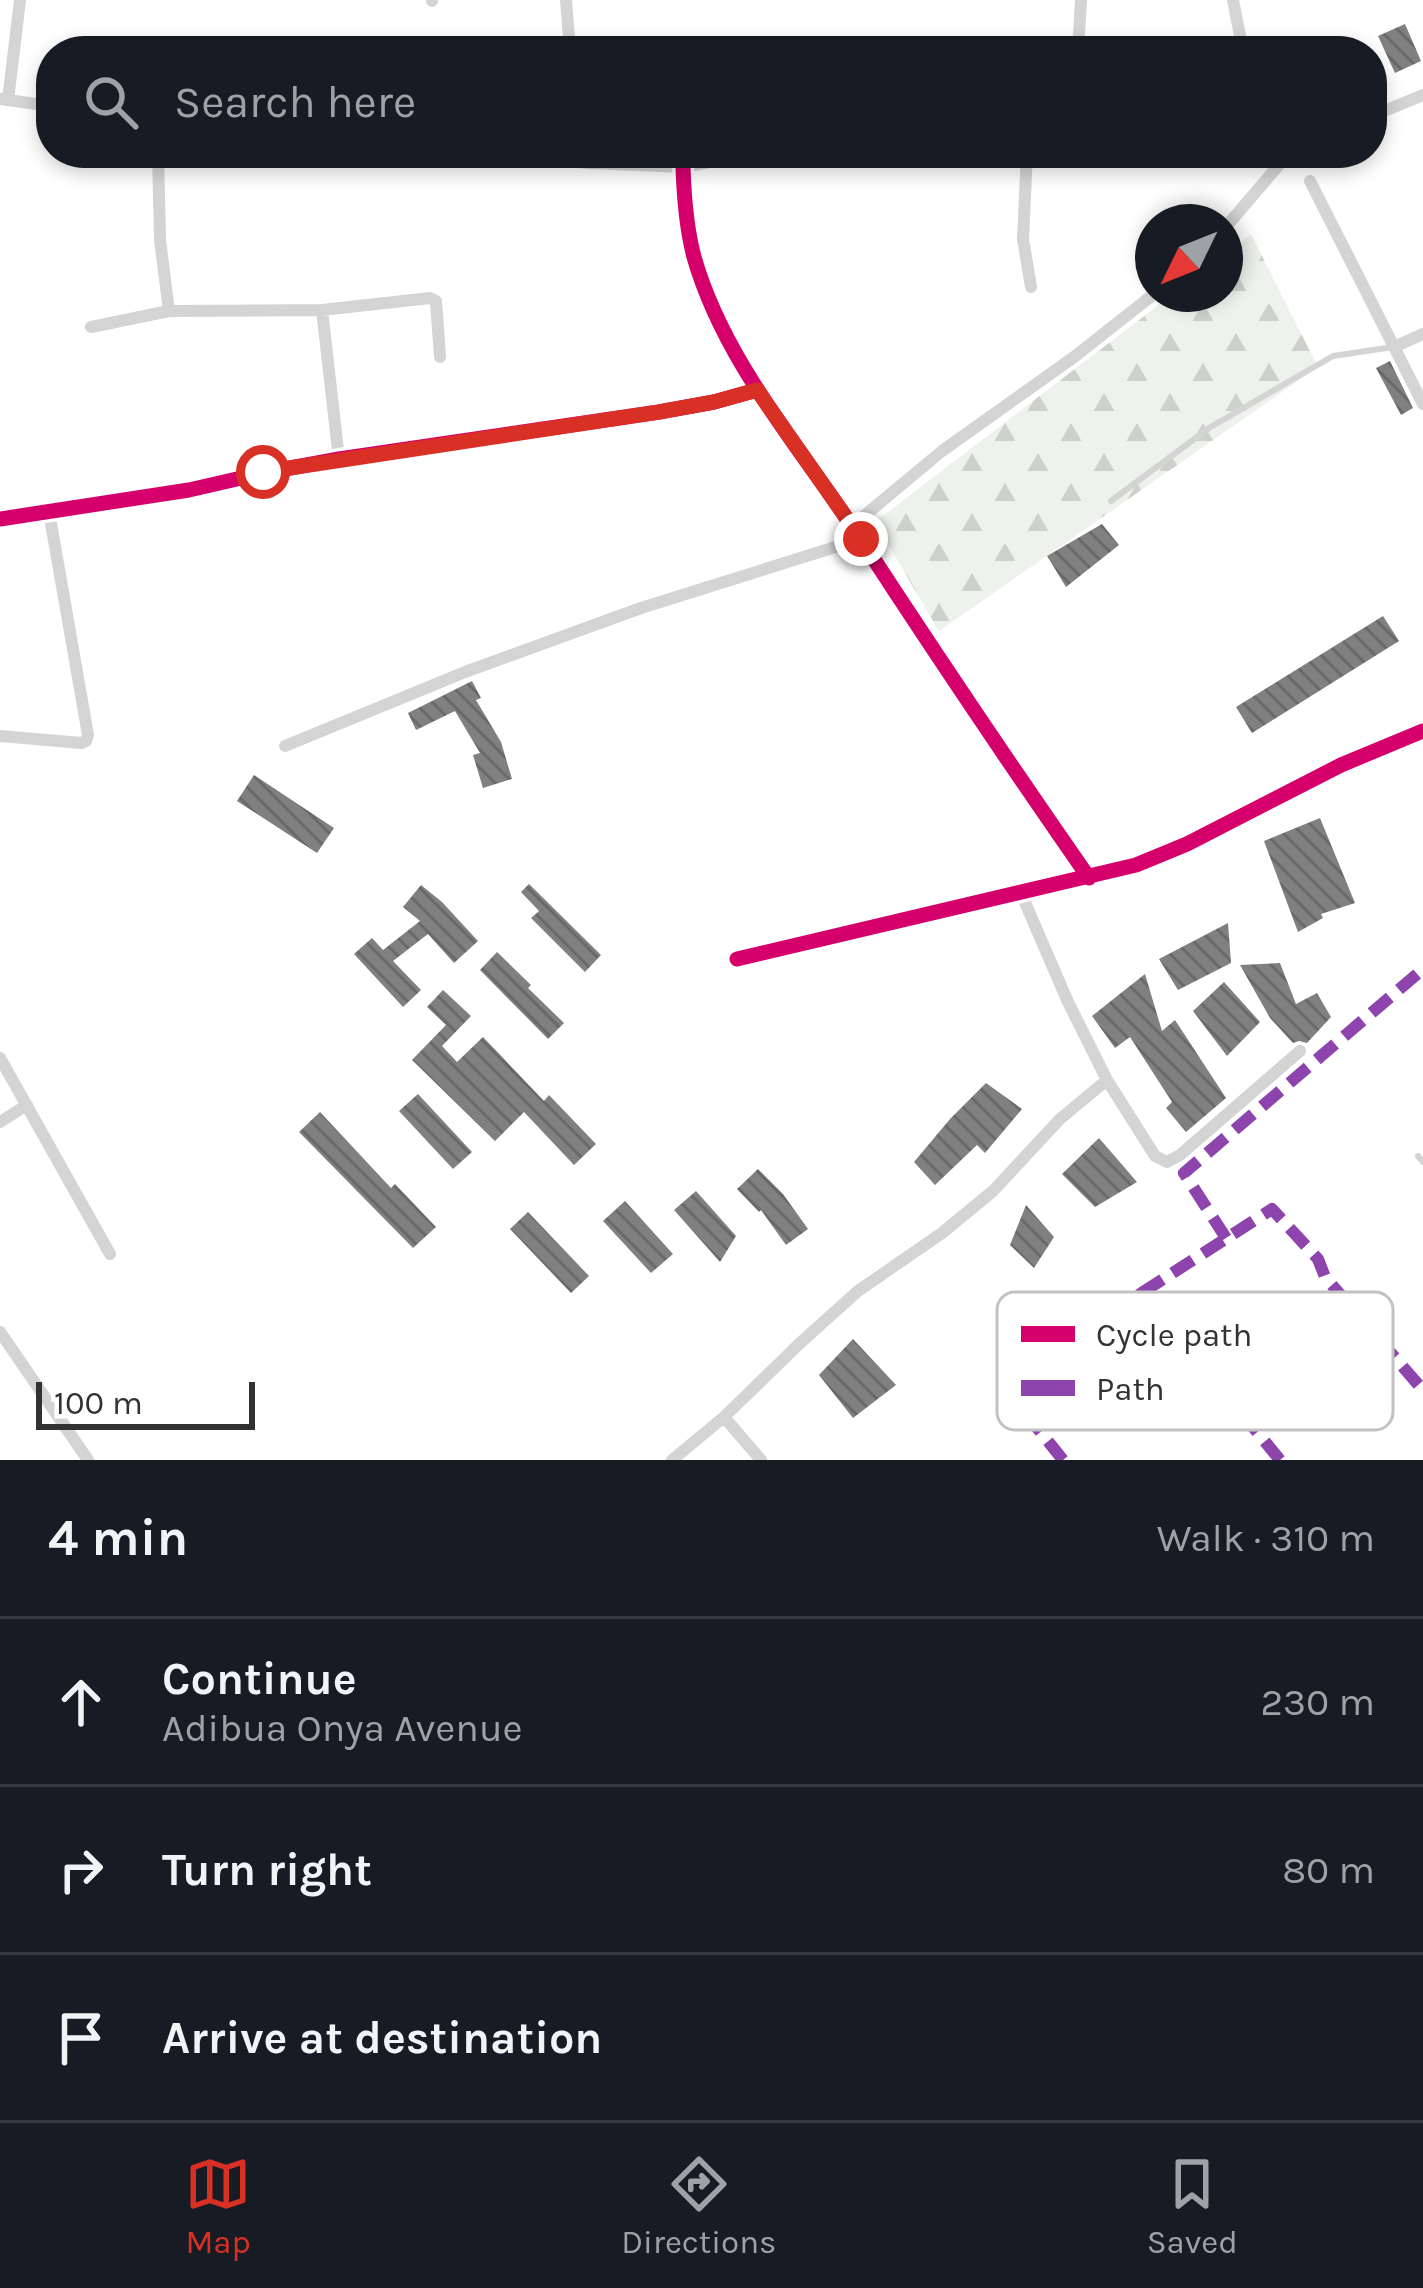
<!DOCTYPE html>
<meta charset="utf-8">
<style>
:root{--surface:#171b24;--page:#20242c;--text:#f1f3f6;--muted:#9ea1a6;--line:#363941;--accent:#d93025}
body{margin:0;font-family:Karla,sans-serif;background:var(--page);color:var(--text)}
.compass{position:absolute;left:1135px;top:204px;width:108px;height:108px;border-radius:50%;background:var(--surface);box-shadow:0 6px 18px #0003;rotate:227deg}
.scale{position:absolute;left:36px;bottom:30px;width:219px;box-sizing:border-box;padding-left:12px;border:6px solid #323232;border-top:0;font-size:33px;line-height:42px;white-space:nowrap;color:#323232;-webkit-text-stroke:9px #fff;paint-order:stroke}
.stop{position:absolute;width:36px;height:36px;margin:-27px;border:9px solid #d93025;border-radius:50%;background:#fff}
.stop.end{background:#d93025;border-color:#fff;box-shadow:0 3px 12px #0008}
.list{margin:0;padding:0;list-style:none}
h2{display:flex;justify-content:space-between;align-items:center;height:156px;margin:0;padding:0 48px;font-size:51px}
h2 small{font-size:39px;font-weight:400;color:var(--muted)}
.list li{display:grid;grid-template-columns:78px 1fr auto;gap:36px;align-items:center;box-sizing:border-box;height:168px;padding:0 48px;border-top:3px solid var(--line)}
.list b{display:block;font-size:45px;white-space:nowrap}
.list p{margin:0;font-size:39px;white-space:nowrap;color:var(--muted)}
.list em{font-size:39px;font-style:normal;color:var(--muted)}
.icon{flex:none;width:66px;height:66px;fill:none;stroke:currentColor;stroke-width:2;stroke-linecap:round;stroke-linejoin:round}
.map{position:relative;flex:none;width:1423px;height:1460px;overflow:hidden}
.search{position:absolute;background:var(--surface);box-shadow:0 6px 18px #0003;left:36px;right:36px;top:36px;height:132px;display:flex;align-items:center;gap:30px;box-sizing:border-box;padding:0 42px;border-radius:48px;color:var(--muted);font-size:45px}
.sheet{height:660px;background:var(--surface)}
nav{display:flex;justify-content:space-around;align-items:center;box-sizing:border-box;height:168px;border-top:3px solid var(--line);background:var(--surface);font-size:33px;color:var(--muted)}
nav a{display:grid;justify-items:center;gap:6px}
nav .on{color:var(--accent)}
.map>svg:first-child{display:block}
.forest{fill:url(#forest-firs)}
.building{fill:url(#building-back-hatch)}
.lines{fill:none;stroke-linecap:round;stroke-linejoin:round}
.lane{stroke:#d4d4d4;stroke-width:6}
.street{stroke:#d4d4d4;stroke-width:12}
.quiet{stroke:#8e44ad;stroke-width:12;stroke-dasharray:24 12;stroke-linecap:butt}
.cycleway-casing{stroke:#fff;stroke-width:22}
.cycleway{stroke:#d6006c;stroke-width:15}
.route{stroke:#d93025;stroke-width:15}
.key{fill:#fff;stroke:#c2c2c2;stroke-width:3}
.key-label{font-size:33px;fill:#323232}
</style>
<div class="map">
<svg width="1423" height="1460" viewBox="0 0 1423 1460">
<defs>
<pattern id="forest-firs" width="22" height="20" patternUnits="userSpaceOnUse" patternTransform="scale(3)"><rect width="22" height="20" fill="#eef2ec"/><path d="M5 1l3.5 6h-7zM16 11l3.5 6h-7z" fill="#cdd0cb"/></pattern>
<pattern id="building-back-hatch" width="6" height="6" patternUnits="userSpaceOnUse" patternTransform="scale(3)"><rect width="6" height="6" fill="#808080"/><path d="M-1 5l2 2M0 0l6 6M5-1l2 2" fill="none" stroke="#696969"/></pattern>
</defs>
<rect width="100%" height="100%" fill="#fff"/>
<!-- forest -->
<path class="forest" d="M 1251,234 L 1318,367 L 939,631 L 875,522 L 1173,294 L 1225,294 L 1225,254 Z"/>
<!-- building -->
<path class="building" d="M 1405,24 L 1421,61 L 1395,73 L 1378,36 Z
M 1390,361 L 1413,408 L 1401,415 L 1376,368 Z
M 1102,524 L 1119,545 L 1066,587 L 1047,556 Z
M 1383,616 L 1399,641 L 1252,733 L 1236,707 Z
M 472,681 L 481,698 L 476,700 L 501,742 L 512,779 L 483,788 L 473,755 L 480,753 L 455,711 L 416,730 L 408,713 Z
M 254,775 L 334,828 L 317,853 L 237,801 Z
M 1320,818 L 1355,903 L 1321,914 L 1323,918 L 1298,932 L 1264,841 Z
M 529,884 L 601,955 L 585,972 L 531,918 L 539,911 L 521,892 Z
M 421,885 L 442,902 L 478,941 L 454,963 L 428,934 L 393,961 L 421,990 L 403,1007 L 354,954 L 372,938 L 383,950 L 420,921 L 403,907 Z
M 1228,923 L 1231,963 L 1178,990 L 1159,959 Z
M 497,952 L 531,985 L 528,988 L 564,1023 L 548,1039 L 480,970 Z
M 1280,963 L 1296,1004 L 1317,993 L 1331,1017 L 1307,1043 L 1299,1041 L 1293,1043 L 1270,1018 L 1240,965 Z
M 1145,974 L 1162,1031 L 1175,1020 L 1226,1098 L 1186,1132 L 1166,1108 L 1172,1102 L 1130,1037 L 1115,1048 L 1092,1016 Z
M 1224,982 L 1260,1022 L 1227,1056 L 1193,1011 Z
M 443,990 L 471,1016 L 442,1046 L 457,1062 L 483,1037 L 544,1101 L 549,1095 L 596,1144 L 574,1165 L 524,1112 L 495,1141 L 412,1060 L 446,1025 L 427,1007 Z
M 986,1083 L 1022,1109 L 985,1153 L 977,1145 L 935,1185 L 914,1162 L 950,1119 Z
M 418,1094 L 472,1152 L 453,1169 L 399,1111 Z
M 320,1112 L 391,1188 L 395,1184 L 436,1227 L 413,1248 L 299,1132 Z
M 1099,1138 L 1137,1182 L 1095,1207 L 1062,1174 Z
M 758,1169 L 783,1194 L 808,1229 L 786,1245 L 761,1210 L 759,1212 L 737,1189 Z
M 696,1191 L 736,1236 L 720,1262 L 674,1210 Z
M 625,1201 L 673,1254 L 651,1273 L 603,1221 Z
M 1026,1205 L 1054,1237 L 1034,1268 L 1010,1245 Z
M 528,1212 L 589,1276 L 571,1293 L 510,1229 Z
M 853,1339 L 896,1385 L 853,1418 L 819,1375 Z"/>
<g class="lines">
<!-- lane -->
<path class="lane" d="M 1111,501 L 1209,428 L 1333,356 L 1393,347
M 1418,1156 L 1423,1162"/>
<!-- street -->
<path class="street" d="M 566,0 L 570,51
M 1233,0 L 1243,51
M 432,1 L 432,0
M 1078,51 L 1081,0
M 0,99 L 51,106
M 8,100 L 20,0
M 1372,116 L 1423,95
M 503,153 L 588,163 L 683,167 L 756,153
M 1027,153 L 1023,239 L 1031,287
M 1123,153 L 1219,157 L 1241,153
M 683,167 C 684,198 686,227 694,257 C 724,362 801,448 860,538 C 935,653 1011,766 1089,878
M 1310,181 L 1423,404
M 1225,228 L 1289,153
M 322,310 L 339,459
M 169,311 L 322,310 L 430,298 L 436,301 L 440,357
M 91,327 L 169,311 L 160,240 L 158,153
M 1394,347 L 1423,334
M 0,519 L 189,490 L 263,473 L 339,459 L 659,412 L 714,402 L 757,390
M 852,526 L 942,451 L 1074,357 L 1154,294
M 0,736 L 82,743 L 86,741 L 88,735 L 49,512
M 285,746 L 465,672 L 641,608 L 861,539
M 1020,891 L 1068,1002 L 1107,1080 L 1155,1156 L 1167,1162 L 1180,1155 L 1300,1051
M 737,959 L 1136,865 L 1187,844 L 1341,765 L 1423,731
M 0,1058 L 110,1254
M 0,1122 L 27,1105
M 0,1332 L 88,1460
M 724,1417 L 761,1460
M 672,1460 L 724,1417 L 799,1344 L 858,1291 L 942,1233 L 993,1191 L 1060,1119 L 1107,1080"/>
<!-- quiet -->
<path class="quiet" d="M 1226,1238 L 1184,1173 L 1423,969
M 1063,1460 L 1007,1390 L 1143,1292
M 1280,1460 L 1143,1292 L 1272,1209 L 1318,1259 L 1325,1277 L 1423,1390"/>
<defs>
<path id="cycleway" d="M 683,167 C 684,198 686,227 694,257 C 724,362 801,448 860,538 C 935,653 1011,766 1089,878
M 0,519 L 189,490 L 263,473 L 339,459 L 659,412 L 714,402 L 757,390
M 737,959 L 1136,865 L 1187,844 L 1341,765 L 1423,731"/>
</defs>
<!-- cycleway casing -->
<use href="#cycleway" class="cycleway-casing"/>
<!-- cycleway -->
<use href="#cycleway" class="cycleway"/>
</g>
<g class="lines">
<!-- route -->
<path class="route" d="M 263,472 L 659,412 L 714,402 L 757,390 L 861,539"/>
</g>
<!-- legend -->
<rect x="997" y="1292" width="396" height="138" rx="18" class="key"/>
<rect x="1021" y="1326" width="54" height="16" fill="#d6006c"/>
<rect x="1021" y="1380" width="54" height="16" fill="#8e44ad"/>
<g class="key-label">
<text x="1096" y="1346">Cycle path</text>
<text x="1096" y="1400">Path</text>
</g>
</svg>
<svg class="compass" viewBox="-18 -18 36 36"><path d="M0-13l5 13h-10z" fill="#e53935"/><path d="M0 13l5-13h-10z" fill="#9ea1a6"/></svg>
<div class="scale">100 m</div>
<div class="stop" style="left:263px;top:472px"></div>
<div class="stop end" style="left:861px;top:539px"></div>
<div class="search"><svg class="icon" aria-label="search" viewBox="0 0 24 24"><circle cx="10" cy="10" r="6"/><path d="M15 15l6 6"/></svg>Search here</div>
</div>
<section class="sheet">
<h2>4 min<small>Walk · 310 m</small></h2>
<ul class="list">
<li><svg class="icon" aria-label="ahead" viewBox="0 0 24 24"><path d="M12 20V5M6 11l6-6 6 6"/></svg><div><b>Continue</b><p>Adibua Onya Avenue</p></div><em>230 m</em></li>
<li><svg class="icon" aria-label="right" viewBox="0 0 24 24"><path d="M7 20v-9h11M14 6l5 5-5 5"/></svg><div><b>Turn right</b></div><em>80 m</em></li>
<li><svg class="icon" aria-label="arrive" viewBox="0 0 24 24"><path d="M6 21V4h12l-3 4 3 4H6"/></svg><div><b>Arrive at destination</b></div></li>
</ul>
</section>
<nav>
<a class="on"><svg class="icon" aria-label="map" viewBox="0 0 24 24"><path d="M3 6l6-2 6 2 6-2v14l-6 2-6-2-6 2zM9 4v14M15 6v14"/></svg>Map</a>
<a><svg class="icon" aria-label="directions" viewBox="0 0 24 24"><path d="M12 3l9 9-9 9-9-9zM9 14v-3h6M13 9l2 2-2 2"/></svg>Directions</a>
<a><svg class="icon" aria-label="saved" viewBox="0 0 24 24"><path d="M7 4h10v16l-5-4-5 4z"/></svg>Saved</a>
</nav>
